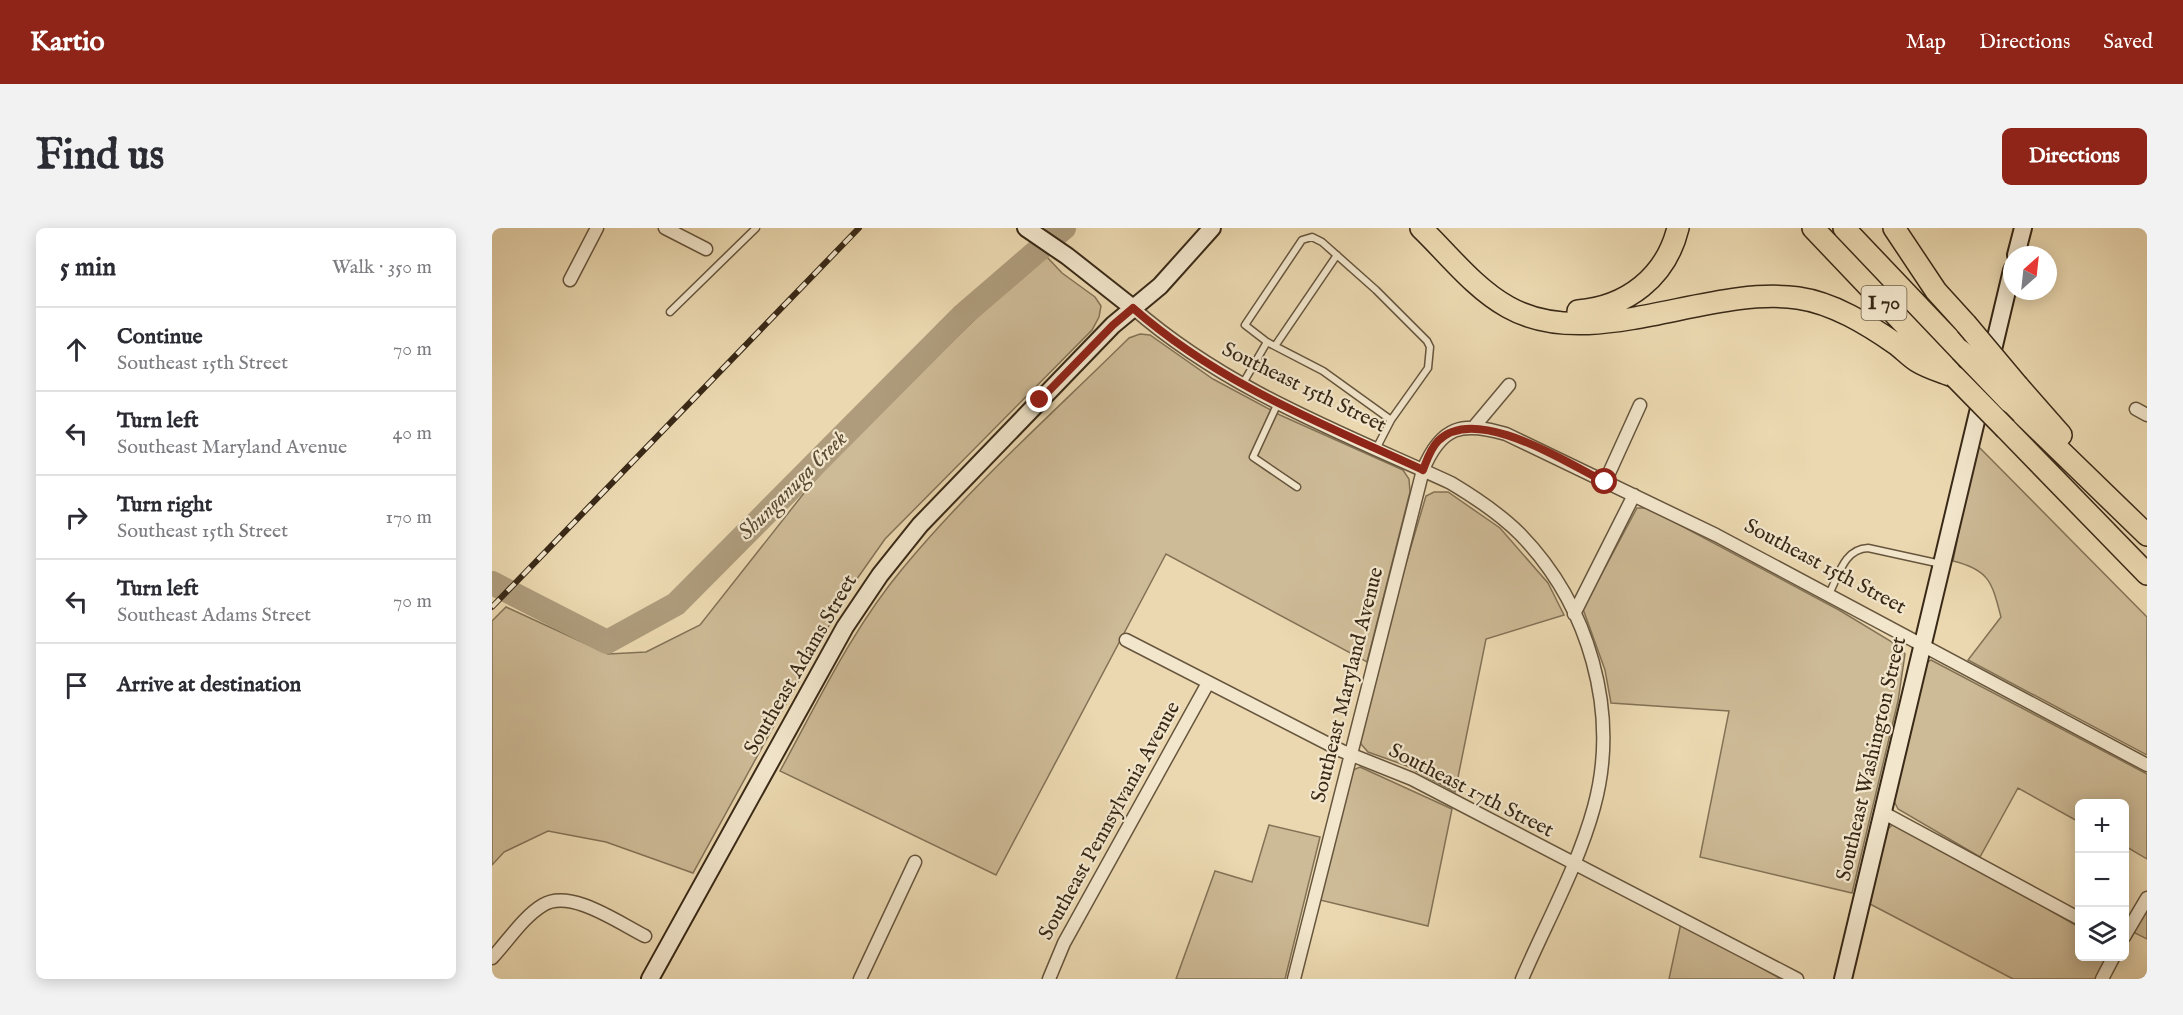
<!DOCTYPE html>
<meta charset="utf-8">
<style>
:root{--surface:#fff;--page:#f2f2f3;--text:#2b2b33;--muted:#7c7c81;--line:#e1e1e2;--accent:#8f2418}
body{margin:0;font-family:"IM FELL English",serif;background:var(--page);color:var(--text)}
.controls{position:absolute;right:18px;bottom:18px;display:grid;overflow:hidden;border-radius:9px;box-shadow:0 3px 15px #0003}
.controls button{width:54px;height:54px;display:grid;place-items:center;padding:0;border:0;border-bottom:2px solid var(--line);background:var(--surface);color:var(--text);font:30px sans-serif}
.compass{position:absolute;left:1511px;top:18px;width:54px;height:54px;border-radius:50%;background:var(--surface);box-shadow:0 3px 15px #0003;rotate:27deg}
.stop{position:absolute;width:18px;height:18px;margin:-14px;border:4px solid #8f2418;border-radius:50%;background:#fff}
.stop.end{background:#8f2418;border-color:#fff;box-shadow:0 2px 6px #0008}
.list{margin:0;padding:0;list-style:none}
h2{display:flex;justify-content:space-between;align-items:center;height:78px;margin:0;padding:0 24px;font-size:26px}
h2 small{font-size:20px;font-weight:400;color:var(--muted)}
.list li{display:grid;grid-template-columns:39px 1fr auto;gap:18px;align-items:center;box-sizing:border-box;height:84px;padding:0 24px;border-top:2px solid var(--line)}
.list b{display:block;font-size:22px;white-space:nowrap}
.list p{margin:0;font-size:20px;white-space:nowrap;color:var(--muted)}
.list em{font-size:20px;font-style:normal;color:var(--muted)}
.icon{flex:none;width:33px;height:33px;fill:none;stroke:currentColor;stroke-width:2;stroke-linecap:round;stroke-linejoin:round}
.map{position:relative;flex:none;width:1655px;height:751px;overflow:hidden;border-radius:9px}
header{display:flex;align-items:center;gap:36px;box-sizing:border-box;height:84px;padding:0 30px;background:var(--accent);color:#fff}
header strong{font-size:28px}
nav{display:flex;gap:33px;margin-inline-start:auto;font-size:21px}
.intro{display:flex;align-items:center;justify-content:space-between;box-sizing:border-box;height:144px;padding:0 36px}
h1{margin:0;font-size:42px}
.button{padding:15px 27px;border-radius:9px;background:var(--accent);color:#fff;font-size:21px;font-weight:700}
main{display:flex;gap:36px;padding:0 36px}
aside{flex:1;background:var(--surface);border-radius:9px;box-shadow:0 3px 15px #0003}
.map>svg:first-child{display:block}
.green{fill:#cdba96;stroke:#837256;stroke-width:1.5}
.lines{fill:none;stroke-linecap:round;stroke-linejoin:round}
.river{stroke:#ae9c7c;stroke-width:24}
.lane-casing{stroke:#66553d;stroke-width:9}
.street-casing{stroke:#66553d;stroke-width:15}
.secondary-casing{stroke:#392917;stroke-width:20}
.highway-casing{stroke:#392917;stroke-width:24}
.lane{stroke:#f2e6cc;stroke-width:6}
.street{stroke:#f2e6cc;stroke-width:12}
.secondary{stroke:#f2e6cc;stroke-width:16}
.highway{stroke:#ebd8b0;stroke-width:21}
.rail-casing{stroke:#392917;stroke-width:6}
.rail{stroke:#f2e6cc;stroke-width:4;stroke-dasharray:11;stroke-linecap:butt}
.highway-bridge-casing{stroke:#392917;stroke-width:24;stroke-linecap:butt}
.highway-bridge{stroke:#ebd8b0;stroke-width:21}
.route{stroke:#8f2418;stroke-width:8}
.labels{text-anchor:middle;dominant-baseline:central;stroke-width:4.5;stroke-linejoin:round;paint-order:stroke}
.shield{fill:#f2e6cc;stroke:#70624d;stroke-width:1.5}
.shield-label{font-size:20px;font-weight:bold;fill:#392917}
.street-label{font-size:21px;fill:#392917;stroke:#f2e6cc}
.water-label{font-size:22px;font-style:italic;fill:#5c4c35;stroke:#f2e6cc}
</style>
<header>
<strong>Kartio</strong>
<nav><a>Map</a><a>Directions</a><a>Saved</a></nav>
</header>
<div class="intro"><h1>Find us</h1><a class="button">Directions</a></div>
<main>
<aside>
<h2>5 min<small>Walk · 350 m</small></h2>
<ul class="list">
<li><svg class="icon" aria-label="ahead" viewBox="0 0 24 24"><path d="M12 20V5M6 11l6-6 6 6"/></svg><div><b>Continue</b><p>Southeast 15th Street</p></div><em>70 m</em></li>
<li><svg class="icon" aria-label="left" viewBox="0 0 24 24"><path d="M17 20v-9H6M10 6l-5 5 5 5"/></svg><div><b>Turn left</b><p>Southeast Maryland Avenue</p></div><em>40 m</em></li>
<li><svg class="icon" aria-label="right" viewBox="0 0 24 24"><path d="M7 20v-9h11M14 6l5 5-5 5"/></svg><div><b>Turn right</b><p>Southeast 15th Street</p></div><em>170 m</em></li>
<li><svg class="icon" aria-label="left" viewBox="0 0 24 24"><path d="M17 20v-9H6M10 6l-5 5 5 5"/></svg><div><b>Turn left</b><p>Southeast Adams Street</p></div><em>70 m</em></li>
<li><svg class="icon" aria-label="arrive" viewBox="0 0 24 24"><path d="M6 21V4h12l-3 4 3 4H6"/></svg><div><b>Arrive at destination</b></div></li>
</ul>
</aside>
<div class="map">
<svg width="1655" height="751" viewBox="0 0 1655 751">
<rect width="100%" height="100%" fill="#ebd8b0"/>
<filter id="stains"><feTurbulence type="fractalNoise" baseFrequency=".00333" numOctaves="4"/><feColorMatrix values="0 0 0 0 .2 0 0 0 0 .09 0 0 0 0 .02 0 0 0 .5 -.17"/></filter>
<radialGradient id="worn" r=".72"><stop offset=".6" stop-color="#630" stop-opacity="0"/><stop offset="1" stop-color="#630" stop-opacity=".3"/></radialGradient>
<!-- green -->
<path class="green" d="M 554,28 L 570,45 L 603,69 L 609,78 L 607,89 L 600,102 L 393,311 L 355,365 L 201,645 L 114,614 L 56,603 L 12,624 L 0,637 L 0,393 L 14,379 L 116,426 L 154,424 L 208,397 L 316,260 L 367,203 L 503,72 Z
M 648,106 L 658,107 L 721,151 L 788,187 L 911,242 L 917,251 L 918,264 L 875,434 L 674,326 L 504,647 L 288,543 C 326,474 360,401 411,340 C 479,258 561,185 637,110 Z
M 1484,216 L 1655,389 L 1655,527 L 1476,432 L 1509,389 C 1500,355 1498,342 1461,333 Z
M 942,264 L 956,264 L 1008,300 L 1056,355 L 1072,387 L 994,411 L 963,564 L 915,538 L 876,524 L 869,516 L 864,504 L 934,268 Z
M 1145,280 L 1156,280 L 1347,382 L 1405,417 L 1413,426 L 1406,473 L 1360,665 L 1208,629 L 1237,483 L 1119,475 L 1113,442 L 1091,381 Z
M 1439,432 L 1655,546 L 1655,631 L 1633,618 L 1632,576 L 1588,576 L 1587,594 L 1526,560 L 1488,629 L 1406,581 L 1402,573 L 1432,436 Z
M 868,539 L 960,581 L 936,698 L 828,672 L 861,542 Z
M 777,597 L 828,609 L 793,751 L 684,751 L 723,643 L 760,654 Z
M 1400,597 L 1412,600 L 1587,699 L 1588,728 L 1616,729 L 1603,751 L 1521,751 L 1378,676 L 1394,603 Z
M 1655,683 L 1655,711 L 1641,704 Z
M 1189,695 L 1289,751 L 1177,751 Z"/>
<g class="lines">
<!-- river -->
<path class="river" d="M 0,355 L 115,414 L 184,376 L 471,87 L 572,0"/>
<defs>
<path id="lane" d="M 178,84 L 264,0
M 783,118 L 845,27
M 750,157 L 775,114 L 831,143 L 899,192 L 936,140 L 938,119 L 935,113 L 884,62 L 830,14 L 820,9 L 810,12 L 753,97 L 775,114
M 785,177 L 761,229 L 805,259
M 884,221 L 899,192
M 1337,366 C 1347,347 1352,321 1376,320 L 1449,336"/>
<path id="street" d="M 173,0 L 214,21
M 78,52 L 105,0
M 641,80 C 735,162 848,204 959,255 C 984,270 1008,286 1028,306 C 1097,377 1128,484 1102,579 C 1086,638 1054,695 1030,751
M 1644,181 L 1655,187
M 981,200 L 1017,157
M 1113,254 L 1148,177
M 1082,386 L 1142,267
M 634,412 L 850,523 L 920,551 L 1305,751
M 1390,584 L 1588,691
M 1632,709 L 1655,670
M 0,730 C 16,713 31,689 51,677 C 78,660 127,695 153,708
M 368,751 L 423,634
M 557,751 L 572,715 L 716,455
M 802,751 L 931,242 C 949,198 970,193 1014,206 L 1224,307 L 1655,537
M 1610,751 L 1622,728"/>
<path id="secondary" d="M 534,0 L 575,28 L 641,80
M 1524,27 L 1531,0
M 158,751 L 353,399 L 388,347 L 428,297 L 621,97 L 668,58 L 720,0
M 1351,751 L 1520,42"/>
<path id="highway" d="M 929,0 C 956,26 983,61 1016,79 C 1099,126 1215,57 1306,70 C 1341,75 1375,96 1404,116 C 1411,121 1417,128 1425,133 C 1436,140 1451,144 1463,149
M 1321,0 L 1458,144
M 1352,0 L 1469,123
M 1402,0 L 1444,63 L 1474,96
M 1086,83 C 1135,79 1174,49 1186,0
M 1526,158 L 1569,207
M 1518,174 L 1655,307
M 1514,201 L 1655,346"/>
</defs>
<!-- lane casing -->
<use href="#lane" class="lane-casing"/>
<!-- street casing -->
<use href="#street" class="street-casing"/>
<!-- secondary casing -->
<use href="#secondary" class="secondary-casing"/>
<!-- highway casing -->
<use href="#highway" class="highway-casing"/>
<!-- lane -->
<use href="#lane" class="lane"/>
<!-- street -->
<use href="#street" class="street"/>
<!-- secondary -->
<use href="#secondary" class="secondary"/>
<!-- highway -->
<use href="#highway" class="highway"/>
<defs>
<path id="rail" d="M 0,379 L 367,0"/>
</defs>
<!-- rail casing -->
<use href="#rail" class="rail-casing"/>
<!-- rail -->
<use href="#rail" class="rail"/>
<defs>
<path id="highway-bridge" d="M 1474,96 L 1526,158
M 1469,123 L 1518,174
M 1463,149 L 1514,201"/>
</defs>
<!-- highway-bridge casing -->
<use href="#highway-bridge" class="highway-bridge-casing"/>
<!-- highway-bridge -->
<use href="#highway-bridge" class="highway-bridge"/>
</g>
<g class="lines">
<!-- route -->
<path class="route" d="M 548,172 L 621,97 L 641,80 C 729,157 827,194 931,242 C 935,232 938,221 946,213 C 983,175 1075,235 1113,254"/>
</g>
<g class="labels">
<!-- shield labels -->
<rect class="shield" x="1369.5" y="58" width="45" height="34" rx="4.5"/>
<g class="shield-label">
<text x="1392" y="75">I 70</text>
</g>
<!-- street labels -->
<g class="street-label">
<text transform="translate(812 160) rotate(26)">Southeast 15th Street</text>
<text transform="translate(1333 339) rotate(28)">Southeast 15th Street</text>
<text transform="translate(309 437) rotate(-60)">Southeast Adams Street</text>
<text transform="translate(856 457) rotate(-76)">Southeast Maryland Avenue</text>
<text transform="translate(1380 531) rotate(-77)">Southeast Washington Street</text>
<text transform="translate(979 563) rotate(27)">Southeast 17th Street</text>
<text transform="translate(618 593) rotate(-61)">Southeast Pennsylvania Avenue</text>
</g>
<!-- water labels -->
<g class="water-label">
<text transform="translate(301 258) rotate(-45)">Shunganuga Creek</text>
</g>
</g>
<rect width="100%" height="100%" filter="url(#stains)"/>
<rect width="100%" height="100%" fill="url(#worn)"/>
</svg>
<div class="controls">
<button>+</button>
<button>−</button>
<button><svg class="icon" aria-label="layers" viewBox="0 0 24 24"><path d="M12 4l9 5-9 5-9-5zM3 14l9 5 9-5"/></svg></button>
</div>
<svg class="compass" viewBox="-18 -18 36 36"><path d="M0-13l5 13h-10z" fill="#e53935"/><path d="M0 13l5-13h-10z" fill="#7c7c81"/></svg>
<div class="stop" style="left:1113px;top:254px"></div>
<div class="stop end" style="left:548px;top:172px"></div>
</div>
</main>
